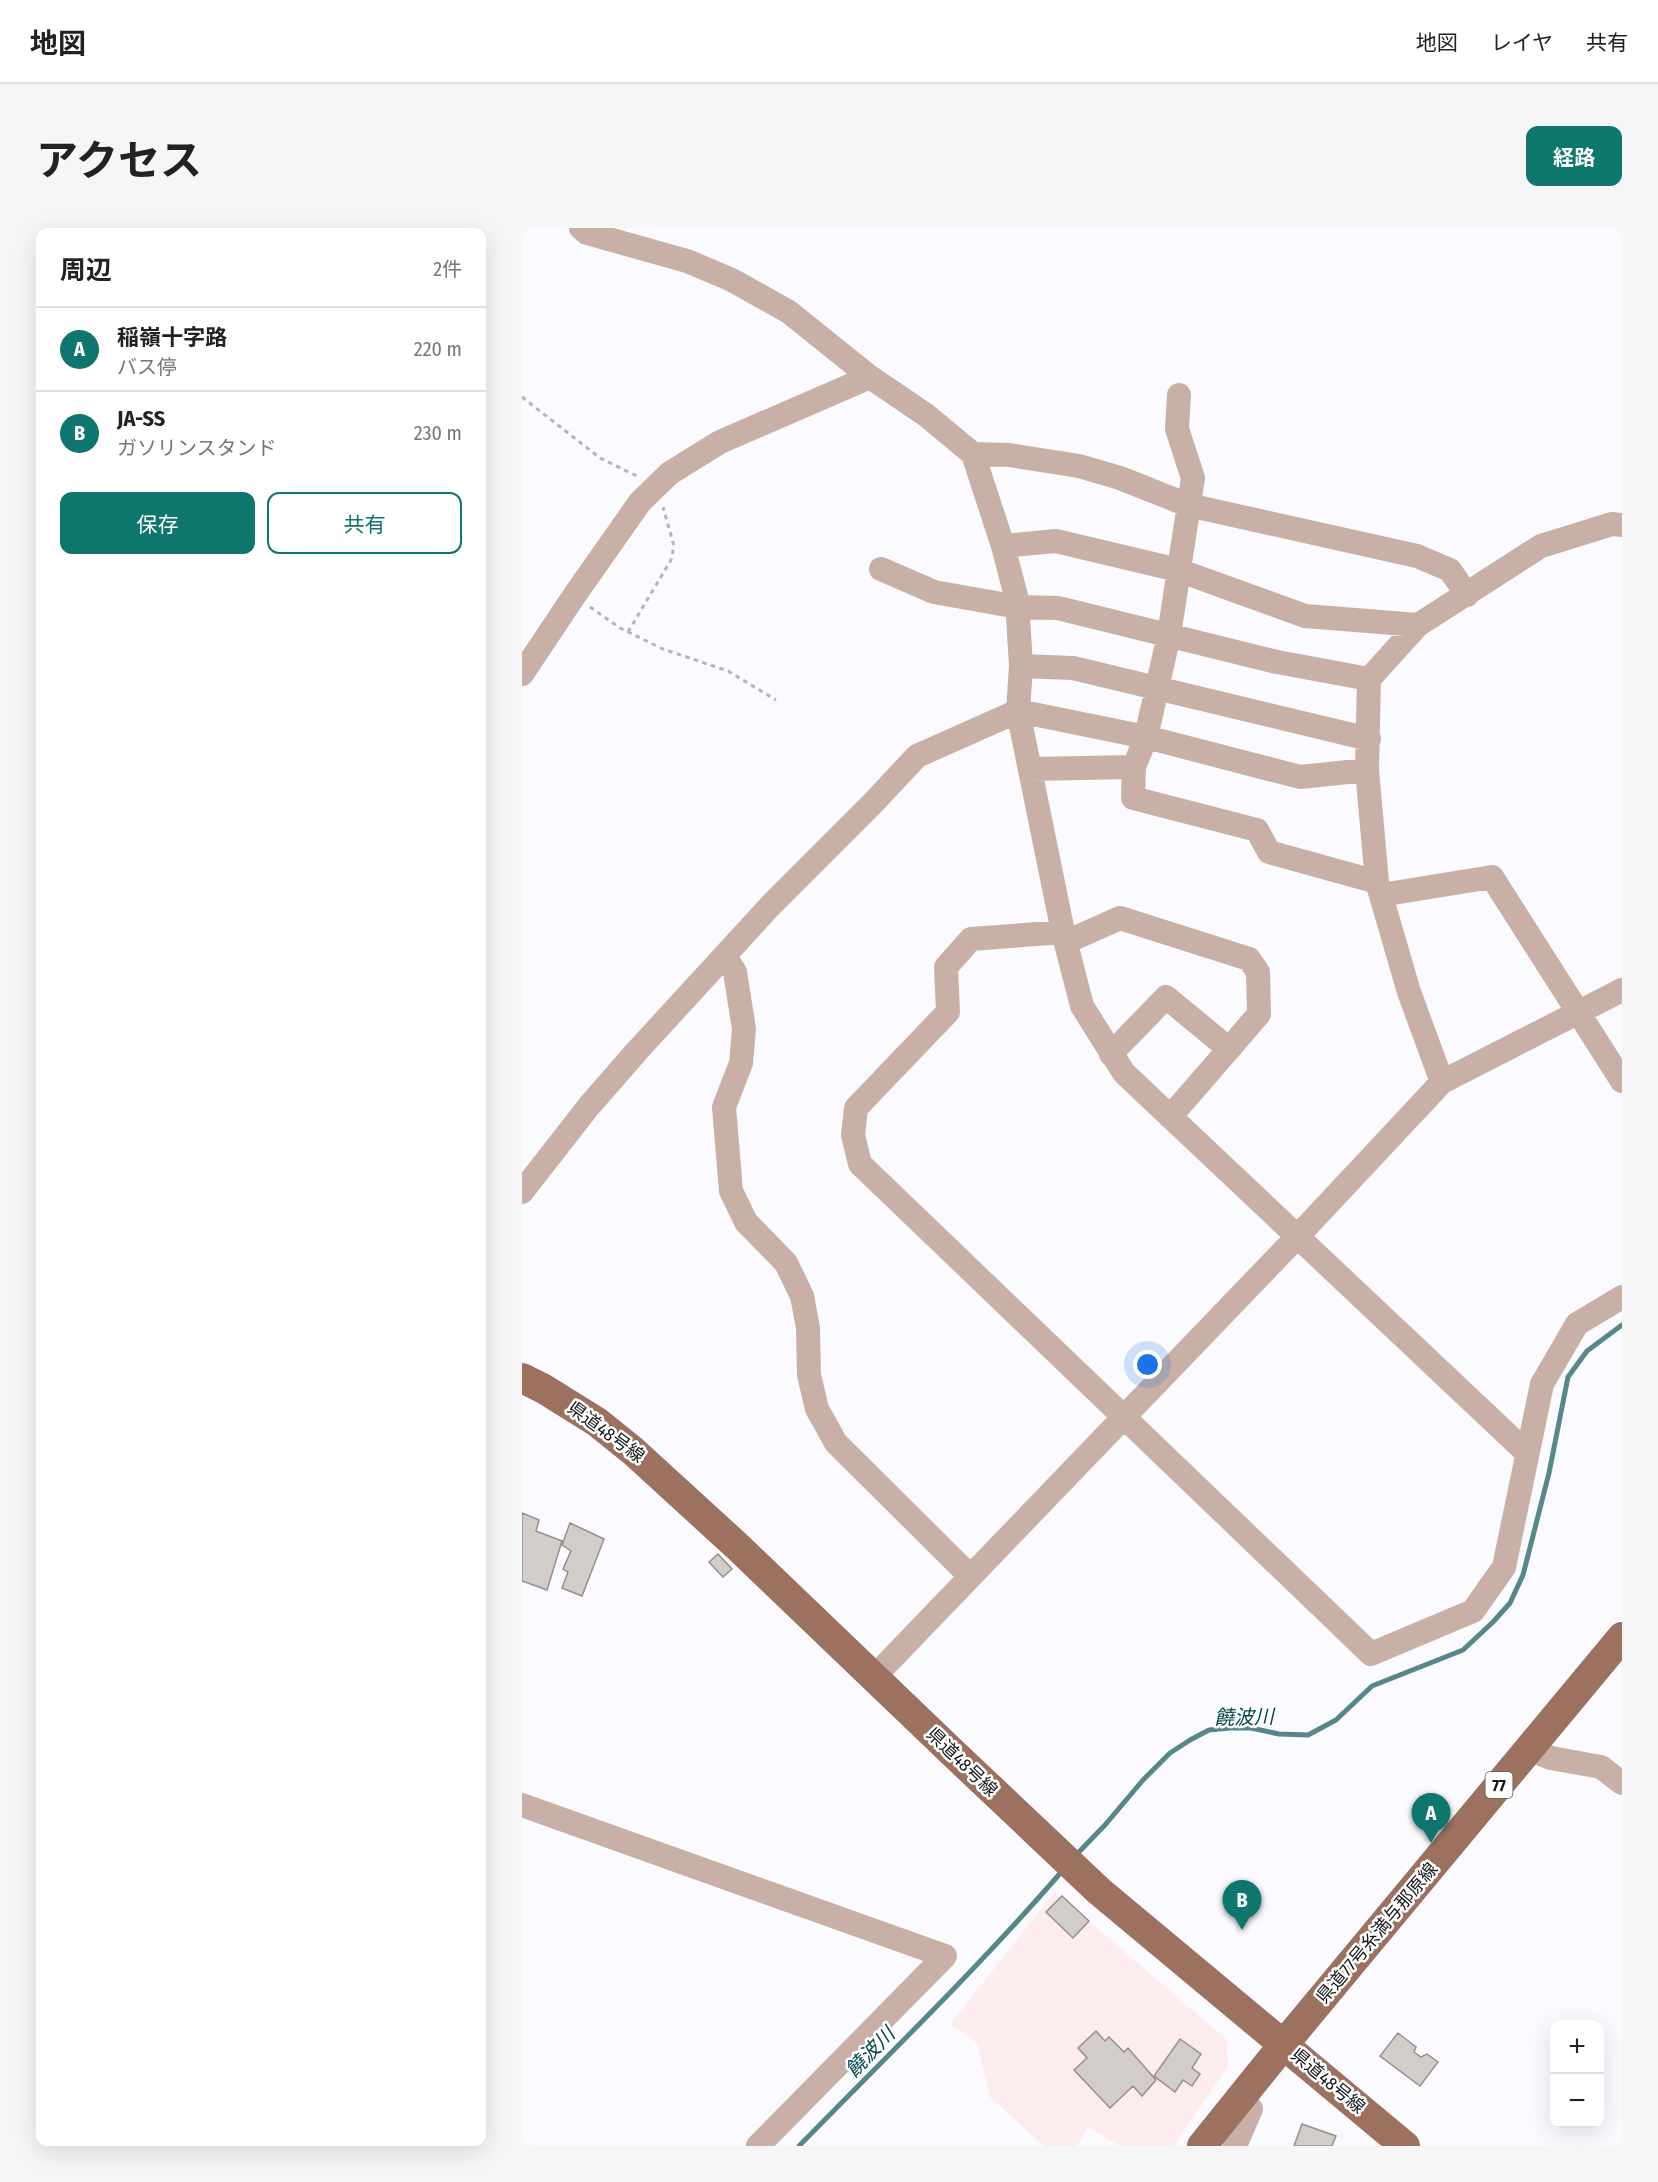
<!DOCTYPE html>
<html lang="ja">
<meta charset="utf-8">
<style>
:root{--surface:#fff;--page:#f6f6f6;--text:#222;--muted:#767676;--line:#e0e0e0;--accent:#0f766e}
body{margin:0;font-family:"Fira Sans Condensed","Noto Sans JP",sans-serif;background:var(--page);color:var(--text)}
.controls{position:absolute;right:18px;bottom:18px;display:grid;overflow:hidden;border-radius:12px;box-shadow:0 6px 24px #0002}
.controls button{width:54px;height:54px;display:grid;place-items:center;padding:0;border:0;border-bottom:2px solid var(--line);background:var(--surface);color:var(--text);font:30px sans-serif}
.you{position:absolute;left:626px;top:1137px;width:21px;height:21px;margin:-15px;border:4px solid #fff;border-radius:50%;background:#1a73e8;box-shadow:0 0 0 9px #1a73e833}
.badge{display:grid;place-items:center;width:39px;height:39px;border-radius:50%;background:var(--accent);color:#fff;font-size:20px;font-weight:700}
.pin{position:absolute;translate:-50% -50px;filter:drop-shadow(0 2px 3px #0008)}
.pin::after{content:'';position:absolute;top:32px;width:21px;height:18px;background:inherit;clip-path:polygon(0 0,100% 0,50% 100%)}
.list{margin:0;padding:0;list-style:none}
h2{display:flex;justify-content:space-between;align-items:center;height:78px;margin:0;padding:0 24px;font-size:26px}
h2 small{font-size:20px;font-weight:400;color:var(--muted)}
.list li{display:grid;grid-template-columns:39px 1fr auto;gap:18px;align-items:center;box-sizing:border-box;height:84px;padding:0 24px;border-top:2px solid var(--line)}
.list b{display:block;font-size:22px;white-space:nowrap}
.list p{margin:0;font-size:20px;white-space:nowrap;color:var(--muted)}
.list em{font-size:20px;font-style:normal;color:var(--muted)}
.actions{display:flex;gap:12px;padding:18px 24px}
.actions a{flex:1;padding:14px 0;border:2px solid var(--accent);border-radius:12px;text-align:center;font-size:21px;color:var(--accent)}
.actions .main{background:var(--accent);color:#fff}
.map{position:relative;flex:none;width:1100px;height:1918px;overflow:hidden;border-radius:12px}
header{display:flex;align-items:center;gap:36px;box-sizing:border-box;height:84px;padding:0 30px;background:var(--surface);border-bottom:2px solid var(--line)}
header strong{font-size:28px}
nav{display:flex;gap:33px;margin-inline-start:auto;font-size:21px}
.intro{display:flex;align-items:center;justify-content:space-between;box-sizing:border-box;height:144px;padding:0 36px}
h1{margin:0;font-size:42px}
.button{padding:15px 27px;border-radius:12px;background:var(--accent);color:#fff;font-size:21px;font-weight:700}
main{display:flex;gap:36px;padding:0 36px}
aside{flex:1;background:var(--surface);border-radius:12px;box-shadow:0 6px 24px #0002}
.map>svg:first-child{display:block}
.industrial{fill:#fdeced}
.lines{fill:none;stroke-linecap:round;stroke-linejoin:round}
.stream{stroke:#568889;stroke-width:5}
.building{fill:#d3cdca;stroke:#95908d;stroke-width:1.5}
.path{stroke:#b5b5b9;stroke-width:3;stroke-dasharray:4.5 4.5;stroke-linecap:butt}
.minor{stroke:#c9b0a6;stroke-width:24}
.major{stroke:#9c7160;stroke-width:30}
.labels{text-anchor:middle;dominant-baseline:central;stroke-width:5;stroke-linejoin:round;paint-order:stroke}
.shield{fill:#fff;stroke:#5a5b5d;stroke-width:1.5}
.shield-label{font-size:16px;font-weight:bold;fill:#141517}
.street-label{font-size:18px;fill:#141517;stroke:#fff}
.water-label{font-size:20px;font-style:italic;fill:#024748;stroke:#fff}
</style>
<header>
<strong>地図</strong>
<nav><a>地図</a><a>レイヤ</a><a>共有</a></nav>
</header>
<div class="intro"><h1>アクセス</h1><a class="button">経路</a></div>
<main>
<aside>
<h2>周辺<small>2件</small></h2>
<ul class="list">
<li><span class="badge">A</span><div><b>稲嶺十字路</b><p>バス停</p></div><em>220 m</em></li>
<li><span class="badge">B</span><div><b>JA-SS</b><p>ガソリンスタンド</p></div><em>230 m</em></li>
</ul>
<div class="actions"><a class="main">保存</a><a>共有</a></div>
</aside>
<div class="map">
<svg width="1100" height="1918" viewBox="0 0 1100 1918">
<rect width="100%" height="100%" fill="#fafaff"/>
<!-- industrial -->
<path class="industrial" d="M 533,1664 L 705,1812 L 706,1838 L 652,1918 L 598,1918 L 566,1899 L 555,1918 L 522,1918 L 468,1869 L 455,1815 L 428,1796 Z"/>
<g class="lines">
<!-- stream -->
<path class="stream" d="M 553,1628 L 583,1597 L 621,1552 L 648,1525 L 668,1512 L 687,1502 L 708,1500 L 729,1500 L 757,1506 L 786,1507 L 814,1492 L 850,1458 L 941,1422 L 971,1394 L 988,1375 L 1001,1347 L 1027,1245 L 1046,1149 L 1065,1123 L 1100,1097
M 277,1918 C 366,1827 458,1738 541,1642"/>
</g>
<!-- building -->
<path class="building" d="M 0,1285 L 17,1292 L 14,1303 L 40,1313 L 25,1362 L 0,1353 Z
M 48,1295 L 82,1311 L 60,1368 L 40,1360 L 46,1344 L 41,1341 L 49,1323 L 40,1317 Z
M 196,1326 L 210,1341 L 201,1349 L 187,1334 Z
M 540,1668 L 567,1693 L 551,1710 L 524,1684 Z
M 574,1803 L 583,1813 L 587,1809 L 602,1824 L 606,1820 L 634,1852 L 620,1868 L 611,1858 L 588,1880 L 552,1842 L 565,1830 L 556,1820 Z
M 876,1805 L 894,1819 L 892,1824 L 899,1829 L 905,1826 L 916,1834 L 898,1858 L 858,1828 Z
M 658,1811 L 679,1826 L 670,1840 L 678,1846 L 670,1858 L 661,1852 L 653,1864 L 632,1848 Z
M 780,1896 L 814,1908 L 810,1918 L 772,1918 Z"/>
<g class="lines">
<!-- path -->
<path class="path" d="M 0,169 L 78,230 L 117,249
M 68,379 L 98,400 L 141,421 L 206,443 L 254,472
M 106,404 L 149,332 L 152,318 L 141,279"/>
<!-- minor -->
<path class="minor" d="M 59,0 L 65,5 L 165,33 L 210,52 L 267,84 L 348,149 L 404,187 L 451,226 L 481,318 L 495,372 L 499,438 L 496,483 L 541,704 L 560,778 L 602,845 L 1005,1225
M 657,167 L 655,201 L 671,250 L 647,407 L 624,509 L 612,539 L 611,570 L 735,602 L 747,624 L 855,654
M 451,226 L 487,227 L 557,238 L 598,250 L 666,277 L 895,328 L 928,342 L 945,367
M 481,318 L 534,313 L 656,342 L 783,388 L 896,397
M 359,341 L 412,364 L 496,379 L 536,380 L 755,434 L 847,451
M 499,438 L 551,440 L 847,511
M 0,446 L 52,368 L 118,274 L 148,245 L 198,214 L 348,149
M 508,541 L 612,539
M 859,667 L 970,649 L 1100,853
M 541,704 L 449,711 L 424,739 L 426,784 L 334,880 L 331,907 L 338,936 L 849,1426 L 951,1383 L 982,1339 L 1020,1156 L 1055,1096 L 1100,1069
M 544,714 L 598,690 L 727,731 L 736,744 L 737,786 L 707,821
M 203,728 L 213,744 L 222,801 L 219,835 L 202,879 L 209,963 L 224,994 L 264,1035 L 280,1068 L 286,1100 L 287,1147 L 295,1181 L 314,1215 L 448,1348
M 589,826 L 644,769 L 707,821 L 648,889
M 920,854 L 887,764 L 855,654 L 845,542 L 847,451 L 896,397 L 1019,318 L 1090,296 L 1100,297
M 0,964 L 67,878 L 115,823 L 249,677 L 349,577 L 395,528 L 496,483 L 624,509 L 778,549 L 845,542
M 352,1449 L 774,1010 L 920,854 L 1100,762
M 1006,1521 L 1029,1530 L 1079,1539 L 1100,1555
M 0,1577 L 423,1728 L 236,1918
M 713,1918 L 729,1881 L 720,1869"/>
<!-- major -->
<path class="major" d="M 0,1150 L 22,1161 L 75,1194 L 111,1223 L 216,1319 L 431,1525 L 577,1663 L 883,1918
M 680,1918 L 762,1816 L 1100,1409"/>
</g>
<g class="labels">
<!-- shield labels -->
<rect class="shield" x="963.5" y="1544" width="27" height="26" rx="4.5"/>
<g class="shield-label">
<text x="977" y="1557">77</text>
</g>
<!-- street labels -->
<g class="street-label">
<text transform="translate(84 1204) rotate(36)">県道48号線</text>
<text transform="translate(440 1534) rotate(44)">県道48号線</text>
<text transform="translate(855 1705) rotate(-50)">県道77号糸満与那原線</text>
<text transform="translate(806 1853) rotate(40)">県道48号線</text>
</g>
<!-- water labels -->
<g class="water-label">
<text transform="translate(722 1489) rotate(-1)">饒波川</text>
<text transform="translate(348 1824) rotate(-46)">饒波川</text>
</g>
</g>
</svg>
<div class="controls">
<button>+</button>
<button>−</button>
</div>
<div class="you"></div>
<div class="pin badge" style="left:909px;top:1615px">A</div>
<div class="pin badge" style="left:720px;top:1702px">B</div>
</div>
</main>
